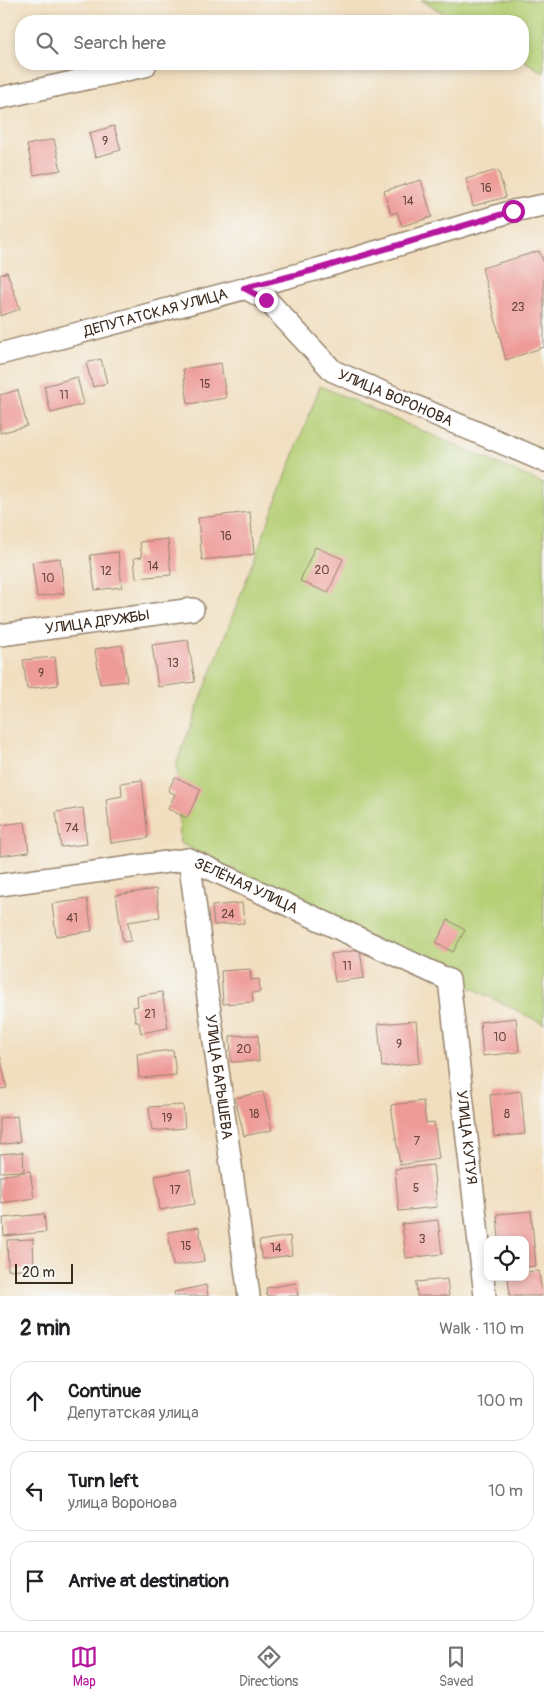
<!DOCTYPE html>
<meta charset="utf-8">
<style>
:root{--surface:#fff;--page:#f6f6f6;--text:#202124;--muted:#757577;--line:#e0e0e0;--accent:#b5179e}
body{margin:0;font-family:Pangolin,sans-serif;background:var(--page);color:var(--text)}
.controls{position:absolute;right:15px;bottom:15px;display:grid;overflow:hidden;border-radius:10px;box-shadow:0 2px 8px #0003}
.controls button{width:45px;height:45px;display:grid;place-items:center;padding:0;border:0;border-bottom:1px solid var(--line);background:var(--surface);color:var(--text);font:25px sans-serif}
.scale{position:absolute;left:15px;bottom:12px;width:58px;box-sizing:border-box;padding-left:5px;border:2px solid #3b2a1e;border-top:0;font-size:14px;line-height:18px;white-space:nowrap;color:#3b2a1e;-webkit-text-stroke:4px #f6f6f2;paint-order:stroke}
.stop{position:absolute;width:15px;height:15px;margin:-11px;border:4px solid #b5179e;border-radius:50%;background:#fff}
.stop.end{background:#b5179e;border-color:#fff;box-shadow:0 1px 5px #0008}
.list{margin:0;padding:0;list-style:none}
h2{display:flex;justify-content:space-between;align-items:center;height:65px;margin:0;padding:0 20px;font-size:21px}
h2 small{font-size:16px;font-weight:400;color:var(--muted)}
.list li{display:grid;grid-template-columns:32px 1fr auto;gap:15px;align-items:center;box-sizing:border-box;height:80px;margin:0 10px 10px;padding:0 10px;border:1px solid var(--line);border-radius:20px}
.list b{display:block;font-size:19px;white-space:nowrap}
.list p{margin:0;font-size:16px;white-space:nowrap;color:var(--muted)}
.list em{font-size:16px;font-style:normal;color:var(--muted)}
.icon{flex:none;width:28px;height:28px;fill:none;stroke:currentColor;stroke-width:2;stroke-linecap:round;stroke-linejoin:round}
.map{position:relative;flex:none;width:544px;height:1296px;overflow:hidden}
.search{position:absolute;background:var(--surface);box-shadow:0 2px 8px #0003;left:15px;right:15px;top:15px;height:55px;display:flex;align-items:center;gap:12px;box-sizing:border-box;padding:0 18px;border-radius:20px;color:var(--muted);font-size:19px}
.sheet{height:335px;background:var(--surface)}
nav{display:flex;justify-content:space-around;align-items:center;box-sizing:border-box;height:70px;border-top:1px solid var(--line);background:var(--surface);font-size:14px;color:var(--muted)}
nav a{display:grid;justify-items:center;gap:2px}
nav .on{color:var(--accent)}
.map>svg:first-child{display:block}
.green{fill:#b5cf74;stroke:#787c49}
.building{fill:#ee9a97}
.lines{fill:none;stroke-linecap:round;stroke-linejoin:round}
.minor-casing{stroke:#96846e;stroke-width:24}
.minor{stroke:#fff;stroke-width:21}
.route{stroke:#b5179e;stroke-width:6}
.labels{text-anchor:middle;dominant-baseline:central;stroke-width:4.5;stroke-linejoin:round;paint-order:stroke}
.number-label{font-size:12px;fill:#68463c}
.street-label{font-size:15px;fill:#3b2a1e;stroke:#f6f6f2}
</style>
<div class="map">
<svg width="544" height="1296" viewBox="0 0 544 1296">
<rect width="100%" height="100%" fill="#f6f6f2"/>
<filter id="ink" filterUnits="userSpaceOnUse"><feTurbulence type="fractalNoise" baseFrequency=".02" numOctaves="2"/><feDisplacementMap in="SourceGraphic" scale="10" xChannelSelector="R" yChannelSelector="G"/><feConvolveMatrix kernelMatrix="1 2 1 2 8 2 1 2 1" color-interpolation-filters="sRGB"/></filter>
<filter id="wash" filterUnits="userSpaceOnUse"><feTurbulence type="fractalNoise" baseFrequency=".0096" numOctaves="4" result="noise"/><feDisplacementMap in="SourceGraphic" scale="20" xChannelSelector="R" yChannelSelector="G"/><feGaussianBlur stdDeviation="1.12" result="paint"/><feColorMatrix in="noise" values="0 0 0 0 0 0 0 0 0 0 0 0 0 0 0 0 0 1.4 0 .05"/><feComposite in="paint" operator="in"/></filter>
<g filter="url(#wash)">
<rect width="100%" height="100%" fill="#f1debe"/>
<!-- green -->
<path class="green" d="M 421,0 L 544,0 L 544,73 L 523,60 L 523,21 L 457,21 Z
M 320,386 L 544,484 L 544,1024 L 180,843 L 177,762 Z"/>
<g id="blocks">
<!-- building -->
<path class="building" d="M 114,126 L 121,150 L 95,157 L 89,133 Z
M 54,139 L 61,170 L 34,175 L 27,145 Z
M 498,170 L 506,197 L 473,206 L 466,179 Z
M 421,180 L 432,217 L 402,226 L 397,212 L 391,214 L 384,191 Z
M 539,251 L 544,263 L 544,347 L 506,360 L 482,268 Z
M 7,272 L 20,309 L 0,316 L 0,275 Z
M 101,359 L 107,383 L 93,387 L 86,363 Z
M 221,363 L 226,398 L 188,404 L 183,369 Z
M 77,377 L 84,404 L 51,413 L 44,386 Z
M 18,390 L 27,426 L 0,433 L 0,395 Z
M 250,512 L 254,554 L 202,560 L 198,518 Z
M 168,539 L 171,575 L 136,578 L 134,558 L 142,557 L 140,542 Z
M 315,547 L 343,559 L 328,593 L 300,581 Z
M 118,552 L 122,587 L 95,590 L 90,555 Z
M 60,558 L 64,593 L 37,597 L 32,562 Z
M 188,640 L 195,682 L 158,687 L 152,645 Z
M 122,645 L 127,681 L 100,684 L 95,649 Z
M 55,657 L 58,685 L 27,689 L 23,660 Z
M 175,777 L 201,789 L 187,818 L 168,809 L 175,794 L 168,791 Z
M 142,780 L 148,838 L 111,843 L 106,799 L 122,796 L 121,783 Z
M 83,808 L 87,844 L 61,847 L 56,812 Z
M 25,822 L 29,852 L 0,856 L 0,825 Z
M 156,889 L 160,917 L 128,922 L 131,941 L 123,942 L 116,895 Z
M 87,899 L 92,931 L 56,936 L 52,904 Z
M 242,903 L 244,923 L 214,925 L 212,906 Z
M 448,920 L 465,930 L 453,952 L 436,943 Z
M 360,950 L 364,978 L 335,982 L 331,954 Z
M 250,969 L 251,980 L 259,979 L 260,992 L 252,993 L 253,1002 L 223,1004 L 221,971 Z
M 162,992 L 168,1028 L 141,1033 L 139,1022 L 136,1022 L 133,1007 L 138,1006 L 137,996 Z
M 516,1018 L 519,1052 L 483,1056 L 480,1022 Z
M 416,1021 L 420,1063 L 382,1067 L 378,1024 Z
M 258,1035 L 259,1061 L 231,1062 L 230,1036 Z
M 173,1050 L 176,1075 L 139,1078 L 137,1054 Z
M 0,1055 L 7,1088 L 0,1089 Z
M 521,1091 L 525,1134 L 494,1137 L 490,1095 Z
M 263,1092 L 272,1130 L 244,1136 L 235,1098 Z
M 423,1101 L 426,1123 L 434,1122 L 439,1159 L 400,1165 L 391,1105 Z
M 183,1105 L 185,1128 L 152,1131 L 149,1107 Z
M 17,1116 L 20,1142 L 0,1145 L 0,1118 Z
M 23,1152 L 24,1171 L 0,1172 L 0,1154 Z
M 433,1165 L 437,1207 L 399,1211 L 395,1169 Z
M 190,1170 L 195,1204 L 160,1210 L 155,1176 Z
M 30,1171 L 34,1198 L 0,1203 L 0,1176 Z
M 531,1211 L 536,1266 L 525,1267 L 525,1240 L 499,1240 L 497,1214 Z
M 44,1214 L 46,1232 L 4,1236 L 3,1218 Z
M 438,1220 L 442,1254 L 406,1258 L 402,1224 Z
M 199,1227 L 204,1261 L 173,1266 L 168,1232 Z
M 290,1236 L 292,1255 L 262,1259 L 259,1241 Z
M 33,1239 L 34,1268 L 8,1270 L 7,1240 Z
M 539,1271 L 542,1296 L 510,1296 L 508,1277 L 525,1277 L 525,1272 Z
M 447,1279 L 449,1296 L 417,1296 L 416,1282 Z
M 296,1283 L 298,1296 L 267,1296 L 266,1288 Z
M 206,1285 L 208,1296 L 175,1296 L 174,1292 Z"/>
</g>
</g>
<g filter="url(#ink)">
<use href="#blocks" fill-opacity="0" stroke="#96846e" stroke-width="1"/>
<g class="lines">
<defs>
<g id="minor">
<path d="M 0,98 L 145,66"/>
<path id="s1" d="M 245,288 L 267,300 L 333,371 L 544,461"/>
<path id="s2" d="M 0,354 L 318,269 L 513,211 L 544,205"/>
<path id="s3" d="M 0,635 L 193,609"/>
<path id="s4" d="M 189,859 L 249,1296"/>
<path id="s5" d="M 0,885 L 189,859 L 449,980 L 485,1296"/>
</g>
</defs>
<!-- minor casing -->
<use href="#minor" class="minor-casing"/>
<!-- minor -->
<use href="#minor" class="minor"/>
</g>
</g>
<g class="lines" filter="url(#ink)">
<!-- route -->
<path class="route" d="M 266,300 L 244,288 L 318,269 L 513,211"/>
</g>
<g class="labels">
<!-- number labels -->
<g class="number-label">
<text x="105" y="141">9</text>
<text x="486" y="188">16</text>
<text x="408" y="201">14</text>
<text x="518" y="307">23</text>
<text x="205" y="384">15</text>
<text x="64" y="395">11</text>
<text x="226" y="536">16</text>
<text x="153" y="566">14</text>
<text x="322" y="570">20</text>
<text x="106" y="571">12</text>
<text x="48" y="578">10</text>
<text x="173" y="663">13</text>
<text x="41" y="673">9</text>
<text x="72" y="828">74</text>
<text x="228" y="914">24</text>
<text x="72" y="918">41</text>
<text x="347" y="966">11</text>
<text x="150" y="1014">21</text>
<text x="500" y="1037">10</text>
<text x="399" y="1044">9</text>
<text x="244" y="1049">20</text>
<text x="254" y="1114">18</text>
<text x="507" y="1114">8</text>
<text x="167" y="1118">19</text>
<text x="417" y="1141">7</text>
<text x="416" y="1188">5</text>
<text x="175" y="1190">17</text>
<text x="422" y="1239">3</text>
<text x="186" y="1246">15</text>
<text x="276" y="1248">14</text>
</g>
<!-- street labels -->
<g class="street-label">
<text stroke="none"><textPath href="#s2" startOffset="161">ДЕПУТАТСКАЯ УЛИЦА</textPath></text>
<text stroke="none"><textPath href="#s1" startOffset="190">УЛИЦА ВОРОНОВА</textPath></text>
<text stroke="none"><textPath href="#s3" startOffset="98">УЛИЦА ДРУЖБЫ</textPath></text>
<text stroke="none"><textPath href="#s5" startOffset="254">ЗЕЛЁНАЯ УЛИЦА</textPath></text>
<text stroke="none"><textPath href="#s4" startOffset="220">УЛИЦА БАРЫШЕВА</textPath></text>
<text stroke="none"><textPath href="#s5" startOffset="636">УЛИЦА КУТУЯ</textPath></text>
</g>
</g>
</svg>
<div class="controls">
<button><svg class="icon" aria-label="locate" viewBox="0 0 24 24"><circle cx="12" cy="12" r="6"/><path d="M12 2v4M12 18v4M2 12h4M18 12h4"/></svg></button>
</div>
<div class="scale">20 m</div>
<div class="stop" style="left:513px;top:211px"></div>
<div class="stop end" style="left:266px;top:300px"></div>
<div class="search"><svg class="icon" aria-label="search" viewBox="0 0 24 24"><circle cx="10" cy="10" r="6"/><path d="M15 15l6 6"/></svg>Search here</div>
</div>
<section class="sheet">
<h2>2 min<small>Walk · 110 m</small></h2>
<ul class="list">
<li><svg class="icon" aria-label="ahead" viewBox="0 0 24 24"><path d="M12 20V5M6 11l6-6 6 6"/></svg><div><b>Continue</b><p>Депутатская улица</p></div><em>100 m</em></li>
<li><svg class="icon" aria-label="left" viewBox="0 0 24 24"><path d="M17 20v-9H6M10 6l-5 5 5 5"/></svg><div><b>Turn left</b><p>улица Воронова</p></div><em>10 m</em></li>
<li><svg class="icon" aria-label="arrive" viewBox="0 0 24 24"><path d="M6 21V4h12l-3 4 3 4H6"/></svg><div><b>Arrive at destination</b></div></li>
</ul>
</section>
<nav>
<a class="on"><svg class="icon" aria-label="map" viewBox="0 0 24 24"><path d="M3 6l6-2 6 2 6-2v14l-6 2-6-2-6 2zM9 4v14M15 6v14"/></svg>Map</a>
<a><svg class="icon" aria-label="directions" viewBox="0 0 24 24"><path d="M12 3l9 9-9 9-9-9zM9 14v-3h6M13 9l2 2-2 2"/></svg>Directions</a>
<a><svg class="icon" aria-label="saved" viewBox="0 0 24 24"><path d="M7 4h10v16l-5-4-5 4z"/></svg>Saved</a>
</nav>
